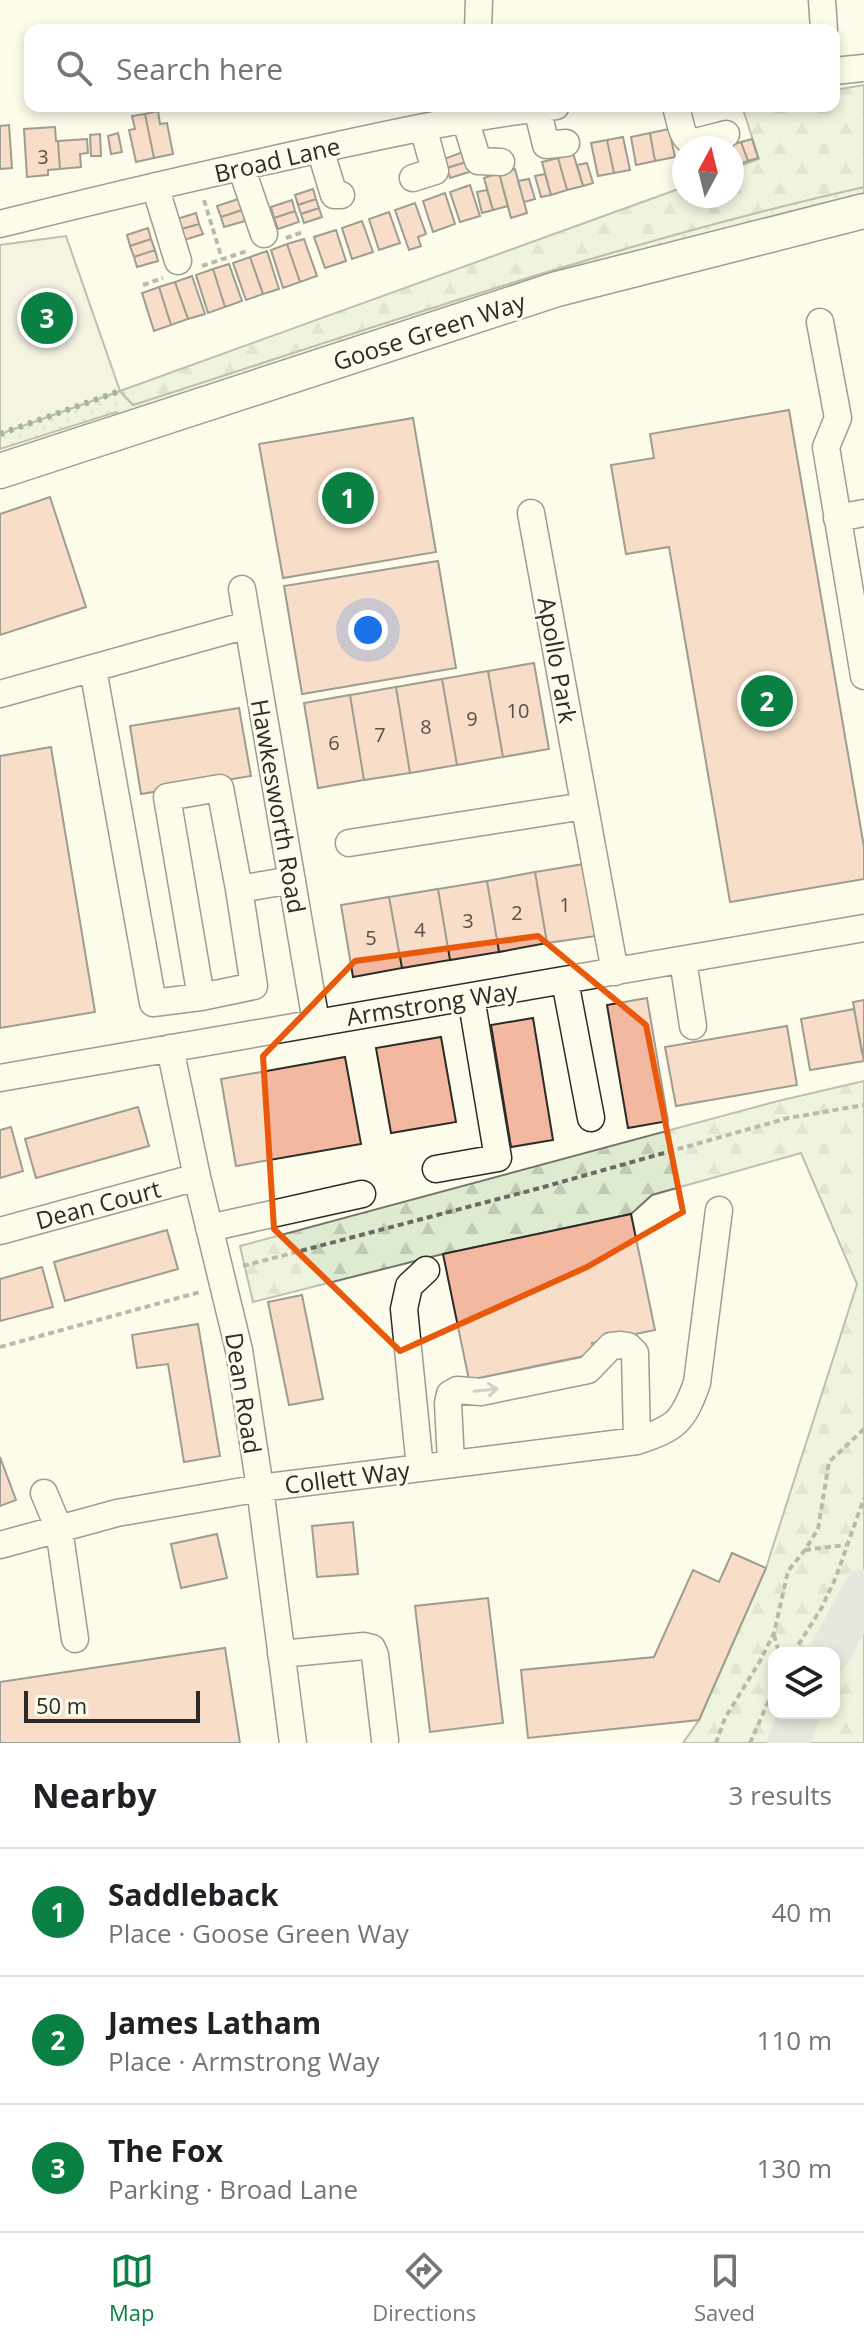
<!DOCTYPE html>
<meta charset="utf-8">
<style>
:root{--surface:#fff;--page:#f2f2f2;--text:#202124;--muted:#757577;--line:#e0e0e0;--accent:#0b8043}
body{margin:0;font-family:"Open Sans",sans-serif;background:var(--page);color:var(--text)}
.controls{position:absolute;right:24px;bottom:24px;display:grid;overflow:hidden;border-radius:16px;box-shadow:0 4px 12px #0003}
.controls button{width:72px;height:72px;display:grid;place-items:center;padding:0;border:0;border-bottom:2px solid var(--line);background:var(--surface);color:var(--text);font:40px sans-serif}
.compass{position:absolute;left:672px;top:136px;width:72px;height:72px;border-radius:50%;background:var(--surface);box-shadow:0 4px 12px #0003;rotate:7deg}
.scale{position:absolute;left:24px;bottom:20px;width:176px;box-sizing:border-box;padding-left:8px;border:4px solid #2b2b2b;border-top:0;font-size:22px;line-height:28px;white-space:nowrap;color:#2b2b2b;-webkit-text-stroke:6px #fdfbea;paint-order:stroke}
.you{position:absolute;left:368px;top:630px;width:28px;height:28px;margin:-20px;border:6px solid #fff;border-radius:50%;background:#1a73e8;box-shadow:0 0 0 12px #1a73e833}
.badge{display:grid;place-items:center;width:52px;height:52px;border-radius:50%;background:var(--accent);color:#fff;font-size:26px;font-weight:700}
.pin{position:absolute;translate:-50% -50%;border:4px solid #fff;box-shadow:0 2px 8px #0006}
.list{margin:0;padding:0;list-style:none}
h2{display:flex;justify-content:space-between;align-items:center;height:104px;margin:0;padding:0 32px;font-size:34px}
h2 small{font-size:26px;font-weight:400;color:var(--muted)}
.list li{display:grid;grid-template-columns:52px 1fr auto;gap:24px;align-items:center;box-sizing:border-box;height:128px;padding:0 32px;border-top:2px solid var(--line)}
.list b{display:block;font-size:30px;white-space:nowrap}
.list p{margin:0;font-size:26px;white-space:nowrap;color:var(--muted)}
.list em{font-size:26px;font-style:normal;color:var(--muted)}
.icon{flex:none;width:44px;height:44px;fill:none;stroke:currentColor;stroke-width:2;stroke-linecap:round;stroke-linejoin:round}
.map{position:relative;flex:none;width:864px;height:1743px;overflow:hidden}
.search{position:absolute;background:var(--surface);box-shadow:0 4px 12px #0003;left:24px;right:24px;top:24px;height:88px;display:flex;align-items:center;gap:20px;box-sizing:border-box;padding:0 28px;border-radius:16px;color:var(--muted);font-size:30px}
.sheet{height:488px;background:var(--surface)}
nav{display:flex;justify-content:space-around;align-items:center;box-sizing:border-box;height:112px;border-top:2px solid var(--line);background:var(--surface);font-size:22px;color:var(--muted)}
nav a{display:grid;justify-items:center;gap:4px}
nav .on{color:var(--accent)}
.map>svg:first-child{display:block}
.grass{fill:url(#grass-dots);stroke:#74746e;stroke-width:2}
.forest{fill:url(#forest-firs);stroke:#74746e;stroke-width:2;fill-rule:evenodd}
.parking{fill:#eceadb;stroke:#74746e;stroke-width:2}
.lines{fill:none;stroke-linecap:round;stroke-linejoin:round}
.river{stroke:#c7d0d0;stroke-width:42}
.building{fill:#f2b8a0;stroke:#2b2b2b;stroke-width:2}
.minor-casing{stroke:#2b2b2b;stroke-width:29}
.major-casing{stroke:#2b2b2b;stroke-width:37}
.path{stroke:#6a6964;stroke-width:4;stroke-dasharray:6 4;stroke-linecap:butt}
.minor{stroke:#fdfbea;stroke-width:26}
.major{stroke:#fdfbea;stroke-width:34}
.hedge{stroke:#34623c;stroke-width:6;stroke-dasharray:4 6;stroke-linecap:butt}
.oneway{stroke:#9e9d94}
.marked{fill:none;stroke:#e8590c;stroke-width:6;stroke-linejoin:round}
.labels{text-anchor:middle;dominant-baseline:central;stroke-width:6;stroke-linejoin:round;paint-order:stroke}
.number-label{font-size:20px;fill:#5d4e48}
.street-label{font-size:24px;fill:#2b2b2b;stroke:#fdfbea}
</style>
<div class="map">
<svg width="864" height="1743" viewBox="0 0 864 1743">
<defs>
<pattern id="grass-dots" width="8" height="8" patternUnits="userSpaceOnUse" patternTransform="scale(2)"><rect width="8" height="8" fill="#deebd1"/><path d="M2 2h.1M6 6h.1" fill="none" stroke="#bfcab4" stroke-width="1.8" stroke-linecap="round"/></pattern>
<pattern id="forest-firs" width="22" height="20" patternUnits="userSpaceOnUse" patternTransform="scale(2)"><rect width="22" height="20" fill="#deebd1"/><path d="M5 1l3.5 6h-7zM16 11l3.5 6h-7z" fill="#bfcab4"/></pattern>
</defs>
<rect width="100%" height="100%" fill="#fdfbea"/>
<!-- grass -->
<path class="grass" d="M 864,187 L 864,194 C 613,252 370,338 125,417 L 116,412 L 0,449 L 0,434 L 120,391 L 133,405 C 375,327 615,243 864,187 Z"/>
<!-- forest -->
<path class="forest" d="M 864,85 L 864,187 C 615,243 375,327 133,405 L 120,391 L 684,187 L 684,196 L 732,196 L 732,169 L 759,159 L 742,106 L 834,106 L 834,90 Z
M 864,1081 L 864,1743 L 683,1743 L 699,1720 L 766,1568 L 857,1284 L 801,1153 L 652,1195 L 631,1214 L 443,1254 L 253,1302 L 240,1246 L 778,1101 ZM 774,1653 L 834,1653 L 834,1713 L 774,1713 Z"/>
<!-- parking -->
<path class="parking" d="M 66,236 L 120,391 L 0,434 L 0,245 Z"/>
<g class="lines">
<!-- river -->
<path class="river" d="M 830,1653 L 864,1590
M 788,1743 L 800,1713"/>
</g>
<!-- building -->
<path class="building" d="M 158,111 L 160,124 L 167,123 L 173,154 L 154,158 L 145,114 Z
M 145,114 L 154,158 L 136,162 L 129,130 L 135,129 L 132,116 Z
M 9,125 L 12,168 L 0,169 L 0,126 Z
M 55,127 L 56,141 L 58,141 L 60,169 L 48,170 L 48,175 L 27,177 L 24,129 Z
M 669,129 L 675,157 L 655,161 L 650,133 Z
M 118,133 L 122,152 L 111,154 L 108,136 Z
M 650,133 L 655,161 L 636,165 L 631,137 Z
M 100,134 L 101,156 L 91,156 L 90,135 Z
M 623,137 L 630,170 L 614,173 L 607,140 Z
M 87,139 L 88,153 L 80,154 L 81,167 L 60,169 L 58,141 Z
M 752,139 L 758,158 L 748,161 L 741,142 Z
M 607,140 L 614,173 L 598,176 L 591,143 Z
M 741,142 L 748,161 L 738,165 L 732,145 Z
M 463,152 L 466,162 L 447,168 L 444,159 Z
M 573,153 L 583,186 L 567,190 L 558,158 Z
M 558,158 L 567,190 L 551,195 L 542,162 Z
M 466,162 L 469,172 L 450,178 L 447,168 Z
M 587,163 L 593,183 L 583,186 L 577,165 Z
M 515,169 L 527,213 L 511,218 L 499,173 Z
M 499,173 L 508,206 L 493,210 L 484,178 Z
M 545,174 L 551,195 L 541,197 L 535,176 Z
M 529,179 L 535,199 L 524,202 L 518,181 Z
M 470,185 L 480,216 L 460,222 L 450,192 Z
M 313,189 L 316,199 L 298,205 L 295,195 Z
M 487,190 L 493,210 L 482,213 L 477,192 Z
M 445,193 L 455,224 L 433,232 L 423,201 Z
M 238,199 L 242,210 L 221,217 L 217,206 Z
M 316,199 L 319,208 L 301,214 L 298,205 Z
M 292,200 L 295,211 L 274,218 L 271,207 Z
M 415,203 L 426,234 L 418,237 L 421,246 L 409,250 L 395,210 Z
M 319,208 L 322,217 L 304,223 L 301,214 Z
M 242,210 L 245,221 L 224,227 L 221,217 Z
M 295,211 L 299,222 L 278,229 L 274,218 Z
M 389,212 L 400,243 L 379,250 L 369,219 Z
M 196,213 L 199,224 L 178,230 L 174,220 Z
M 362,221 L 373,252 L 352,259 L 342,228 Z
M 199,224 L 203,234 L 181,241 L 178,230 Z
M 148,228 L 151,239 L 130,246 L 127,235 Z
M 336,230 L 346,261 L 325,268 L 314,237 Z
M 151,239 L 155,250 L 134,257 L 130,246 Z
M 304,239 L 317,276 L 300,282 L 287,244 Z
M 287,244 L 300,282 L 283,288 L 271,250 Z
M 155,250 L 158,261 L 137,267 L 134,257 Z
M 267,251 L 279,289 L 263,294 L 250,257 Z
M 250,257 L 263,294 L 246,300 L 233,263 Z
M 229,264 L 242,301 L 225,307 L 213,269 Z
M 213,269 L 225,307 L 208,313 L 196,275 Z
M 192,276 L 205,314 L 188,319 L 175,282 Z
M 175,282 L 188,319 L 171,325 L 159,287 Z
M 159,287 L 171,325 L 154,331 L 142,293 Z
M 789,410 L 864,847 L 864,879 L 730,902 L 669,547 L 626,554 L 611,465 L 654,458 L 650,434 Z
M 413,418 L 436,552 L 283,578 L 259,444 Z
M 50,497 L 86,607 L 0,635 L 0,514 Z
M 438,561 L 456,668 L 302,694 L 284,586 Z
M 534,663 L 549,749 L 503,757 L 488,671 Z
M 488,671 L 503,757 L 457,765 L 442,679 Z
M 442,679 L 457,765 L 410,773 L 396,687 Z
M 396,687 L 410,773 L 364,780 L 350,695 Z
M 350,695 L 364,780 L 318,788 L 304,703 Z
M 239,708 L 251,776 L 141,794 L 130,726 Z
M 51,747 L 95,1012 L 0,1028 L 0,756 Z
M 584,864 L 596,936 L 547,943 L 535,872 Z
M 535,872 L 547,943 L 499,952 L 487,881 Z
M 487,881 L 499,952 L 450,960 L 438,889 Z
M 438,889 L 450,960 L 402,968 L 389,897 Z
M 389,897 L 402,968 L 353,977 L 341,905 Z
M 647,998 L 668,1121 L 628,1128 L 607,1005 Z
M 864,1000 L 864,1053 L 862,1053 L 853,1002 Z
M 854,1009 L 864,1061 L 810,1070 L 801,1019 Z
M 533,1018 L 553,1140 L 511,1147 L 491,1025 Z
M 787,1026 L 797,1085 L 676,1106 L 665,1047 Z
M 441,1037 L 456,1122 L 391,1133 L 376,1048 Z
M 345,1057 L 361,1144 L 236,1166 L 221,1079 Z
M 138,1107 L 149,1146 L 36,1178 L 25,1139 Z
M 11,1127 L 23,1171 L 0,1178 L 0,1130 Z
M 631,1214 L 655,1330 L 592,1343 L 594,1354 L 469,1380 L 443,1254 Z
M 167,1230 L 178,1269 L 65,1301 L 54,1262 Z
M 42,1267 L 53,1307 L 0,1321 L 0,1279 Z
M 302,1295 L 323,1399 L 289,1405 L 268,1302 Z
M 198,1324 L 220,1456 L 184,1462 L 168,1364 L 137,1368 L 132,1335 Z
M 0,1457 L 16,1500 L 0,1506 Z
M 353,1522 L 358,1574 L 317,1577 L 312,1526 Z
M 217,1534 L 227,1578 L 181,1588 L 171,1544 Z
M 732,1553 L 766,1568 L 699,1720 L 528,1738 L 521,1670 L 654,1657 L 693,1570 L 719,1582 Z
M 488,1598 L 503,1723 L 430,1732 L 415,1606 Z
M 225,1648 L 240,1743 L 0,1743 L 0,1682 Z"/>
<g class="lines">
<defs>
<path id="minor" d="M 822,0 L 824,30
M 478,30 L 479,0
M 834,71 L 864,68
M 676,106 C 686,149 685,145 726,134
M 537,108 L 546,145 L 566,143
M 465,119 L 478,161 L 501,162
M 320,149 L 334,195 L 341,195
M 241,167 L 264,234
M 413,178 L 435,171 L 423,127
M 155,186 L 178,261
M 0,224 C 99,199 198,176 298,154 C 384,135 469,116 556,106
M 820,322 L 838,418 L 826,447 L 864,676
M 531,513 L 615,972
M 837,518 L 864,513
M 242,589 L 316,1022
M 93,669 L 153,1003 L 201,997
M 0,694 L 247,625
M 349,843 L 584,806
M 239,889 L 254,986 L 201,997 L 167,797 L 220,788 L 239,889 L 292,880
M 683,960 L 693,1026
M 565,981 L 591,1118
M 170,1048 L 197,1177 L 239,1350 L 260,1488 L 293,1743
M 0,1078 L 864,928
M 436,1169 L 498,1158 L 471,997
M 209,1228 L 362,1194
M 0,1231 L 197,1177
M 451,1463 L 448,1403 L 450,1394 L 457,1390 L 481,1392 L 588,1370 L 611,1346 L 621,1345 L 628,1346 L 635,1353 L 637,1441
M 420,1468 L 404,1309 L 409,1286 L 426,1270
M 44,1493 L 59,1529 L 75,1639
M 0,1545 L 117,1513 L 260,1488 L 637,1441 C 676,1428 683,1422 697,1383 L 719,1210
M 281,1654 L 364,1646 L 372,1648 L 375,1655 L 385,1740"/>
<path id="major" d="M 0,471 L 557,289 L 864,211"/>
</defs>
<!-- minor casing -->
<use href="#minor" class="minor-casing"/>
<!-- major casing -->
<use href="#major" class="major-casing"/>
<!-- path -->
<path class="path" d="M 204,200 L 222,259
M 286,238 L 303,232
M 202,266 L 247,251
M 143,285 L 163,278
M 243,1266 L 540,1188 L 788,1118 L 864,1105
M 0,1347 L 200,1292
M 805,1550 L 846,1545
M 774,1635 L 779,1653
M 793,1653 L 821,1609 L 836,1577 L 864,1498
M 716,1743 L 725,1718 L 760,1661 L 774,1633 L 788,1571 L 805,1550 L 818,1529 L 829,1462 L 864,1429
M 750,1743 L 774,1689"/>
<!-- minor -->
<use href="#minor" class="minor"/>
<!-- major -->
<use href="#major" class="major"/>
<!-- hedge -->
<path class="hedge" d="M 0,434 L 120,391"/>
</g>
<!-- one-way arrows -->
<defs><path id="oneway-shaft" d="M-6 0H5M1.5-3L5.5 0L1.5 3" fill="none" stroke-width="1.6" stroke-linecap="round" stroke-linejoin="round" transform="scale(2)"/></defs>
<use class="oneway" href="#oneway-shaft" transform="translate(486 1390) rotate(-6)"/>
<!-- marked area -->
<path d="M0 0H864V1743H0ZM 538,936 L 646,1025 L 683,1212 L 587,1267 L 400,1351 L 274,1229 L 263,1056 L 355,961 Z" fill="#fdfbea" fill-opacity=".55" fill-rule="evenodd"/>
<path class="marked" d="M 538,936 L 646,1025 L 683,1212 L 587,1267 L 400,1351 L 274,1229 L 263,1056 L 355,961 Z"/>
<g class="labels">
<!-- number labels -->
<g class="number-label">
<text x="43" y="156">3</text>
<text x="518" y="710">10</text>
<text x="472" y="718">9</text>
<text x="426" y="726">8</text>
<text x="380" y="734">7</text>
<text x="334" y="742">6</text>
<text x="565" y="904">1</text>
<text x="517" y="912">2</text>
<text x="468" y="920">3</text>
<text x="420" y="929">4</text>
<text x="371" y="937">5</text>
</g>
<!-- street labels -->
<g class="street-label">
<text transform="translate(277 159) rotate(-13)">Broad Lane</text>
<text transform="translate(429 331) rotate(-18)">Goose Green Way</text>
<text transform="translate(558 660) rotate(80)">Apollo Park</text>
<text transform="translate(279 806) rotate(80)">Hawkesworth Road</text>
<text transform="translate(432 1003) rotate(-9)">Armstrong Way</text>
<text transform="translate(98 1204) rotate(-15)">Dean Court</text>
<text transform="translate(244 1393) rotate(81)">Dean Road</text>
<text transform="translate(347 1477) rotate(-7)">Collett Way</text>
</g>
</g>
</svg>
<div class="controls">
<button><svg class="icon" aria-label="layers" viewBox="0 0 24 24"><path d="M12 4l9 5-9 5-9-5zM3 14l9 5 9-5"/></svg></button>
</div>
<svg class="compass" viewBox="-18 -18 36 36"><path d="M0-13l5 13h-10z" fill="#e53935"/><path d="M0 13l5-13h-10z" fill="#757577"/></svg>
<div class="scale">50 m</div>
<div class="you"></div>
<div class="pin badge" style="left:348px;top:498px">1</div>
<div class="pin badge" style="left:767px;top:701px">2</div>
<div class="pin badge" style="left:47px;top:318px">3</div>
<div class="search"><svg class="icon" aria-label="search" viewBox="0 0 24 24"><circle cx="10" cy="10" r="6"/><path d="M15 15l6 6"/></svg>Search here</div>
</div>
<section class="sheet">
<h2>Nearby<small>3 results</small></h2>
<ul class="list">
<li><span class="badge">1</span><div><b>Saddleback</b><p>Place · Goose Green Way</p></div><em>40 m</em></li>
<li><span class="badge">2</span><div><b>James Latham</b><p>Place · Armstrong Way</p></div><em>110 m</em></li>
<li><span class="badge">3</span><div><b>The Fox</b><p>Parking · Broad Lane</p></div><em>130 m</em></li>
</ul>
</section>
<nav>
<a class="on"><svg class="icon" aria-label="map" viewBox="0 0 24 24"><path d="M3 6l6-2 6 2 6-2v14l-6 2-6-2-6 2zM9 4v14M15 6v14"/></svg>Map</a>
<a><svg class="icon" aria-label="directions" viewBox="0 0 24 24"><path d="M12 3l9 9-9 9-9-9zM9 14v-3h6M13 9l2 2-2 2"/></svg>Directions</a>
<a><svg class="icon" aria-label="saved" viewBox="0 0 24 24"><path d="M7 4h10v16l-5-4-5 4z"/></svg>Saved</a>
</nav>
